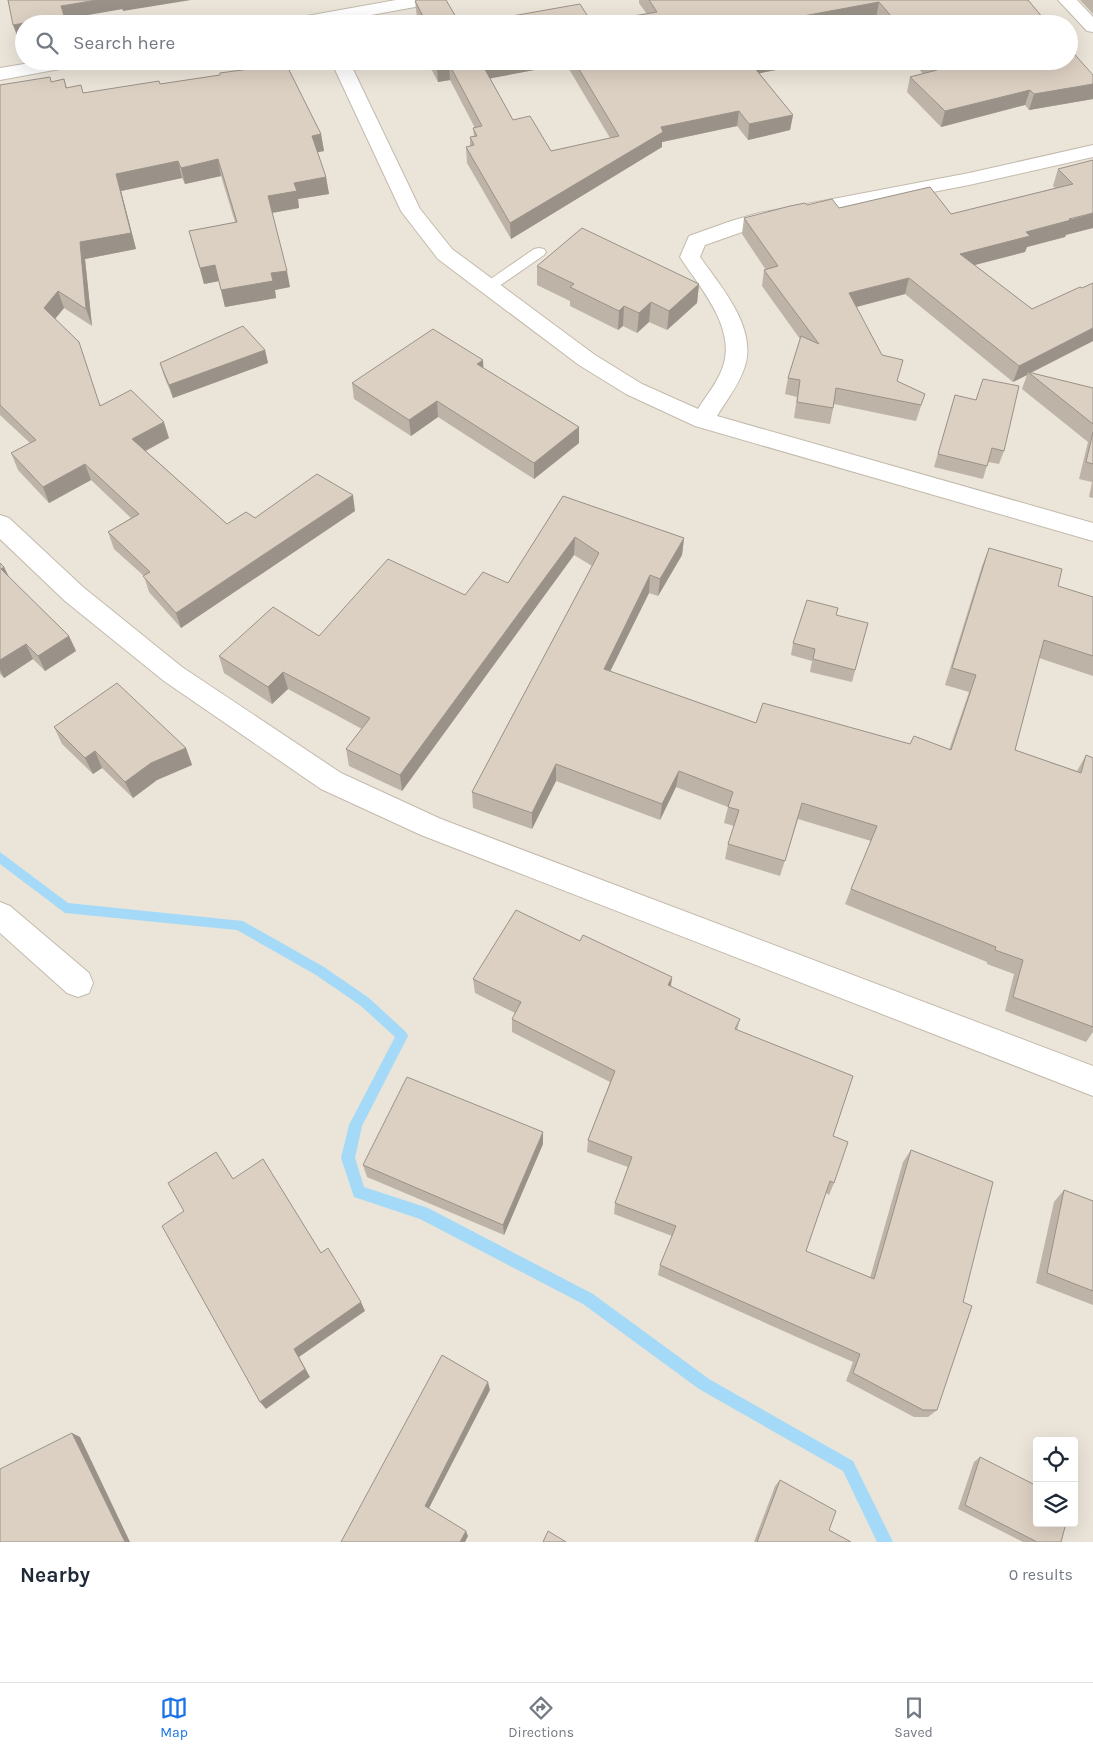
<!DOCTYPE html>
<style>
:root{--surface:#fff;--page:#f6f6f7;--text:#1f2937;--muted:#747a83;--line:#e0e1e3;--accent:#1a73e8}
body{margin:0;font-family:Karla,sans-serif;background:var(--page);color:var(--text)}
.controls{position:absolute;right:15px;bottom:15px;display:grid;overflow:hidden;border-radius:5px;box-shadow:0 5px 20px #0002}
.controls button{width:45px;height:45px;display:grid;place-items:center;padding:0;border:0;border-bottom:1px solid var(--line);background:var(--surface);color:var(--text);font:25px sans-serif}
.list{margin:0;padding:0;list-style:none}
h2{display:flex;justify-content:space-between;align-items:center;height:65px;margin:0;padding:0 20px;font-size:21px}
h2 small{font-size:16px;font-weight:400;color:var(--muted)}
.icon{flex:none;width:28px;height:28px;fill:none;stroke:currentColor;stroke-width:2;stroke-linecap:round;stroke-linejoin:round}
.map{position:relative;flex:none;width:1093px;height:1542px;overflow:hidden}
.search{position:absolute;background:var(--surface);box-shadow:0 5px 20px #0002;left:15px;right:15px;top:15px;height:55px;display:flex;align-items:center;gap:12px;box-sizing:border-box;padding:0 18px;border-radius:28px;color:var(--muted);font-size:19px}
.sheet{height:140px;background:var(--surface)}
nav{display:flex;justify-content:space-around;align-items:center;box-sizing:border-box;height:70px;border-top:1px solid var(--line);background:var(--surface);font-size:14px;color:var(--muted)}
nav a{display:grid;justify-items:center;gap:2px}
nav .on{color:var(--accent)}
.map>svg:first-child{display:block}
.residential{fill:#ebe4d9;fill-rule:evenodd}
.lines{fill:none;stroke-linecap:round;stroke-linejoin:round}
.stream{fill:#a4daf7;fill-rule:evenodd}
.lane-casing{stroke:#c3baac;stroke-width:2}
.street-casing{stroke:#c3baac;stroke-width:2}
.lane{fill:#fff;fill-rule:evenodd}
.street{fill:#fff;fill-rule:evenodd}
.wall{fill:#bdb3a7;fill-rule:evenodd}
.shaded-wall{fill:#9a9288}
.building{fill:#dcd0c2;stroke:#9a9288}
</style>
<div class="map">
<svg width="1093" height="1542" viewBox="0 0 1093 1542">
<rect width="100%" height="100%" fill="#f7f2eb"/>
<!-- residential -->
<path class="residential" d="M 0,0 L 1093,0 L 1093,1542 L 0,1542 ZM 24,24 L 1069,24 L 1069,61 L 24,61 ZM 1037,1441 L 1074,1441 L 1074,1523 L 1037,1523 Z"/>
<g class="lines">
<!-- stream -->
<path class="stream" d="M 0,852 L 68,903 L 243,921 L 324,967 L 369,998 L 406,1032 L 408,1036 L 362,1126 L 355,1158 L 364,1187 L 428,1208 L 593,1294 L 709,1379 L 853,1461 L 893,1542 L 877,1542 L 843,1471 L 699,1389 L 583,1304 L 420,1219 L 354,1197 L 341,1158 L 349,1125 L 395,1037 L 361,1006 L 316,975 L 237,930 L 65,913 L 0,864 Z"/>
<defs>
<path id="lane" d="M 539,248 L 544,249 L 546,252 L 544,255 L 492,291 L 482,291 L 480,288 L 482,285 L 534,249 Z"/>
<path id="street" d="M 396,0 L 435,0 L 432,4 L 426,5 L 322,24 L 281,24 L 284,20 L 290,19 Z
M 1058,0 L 1077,0 L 1093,17 L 1093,32 L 1087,31 Z
M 42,61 L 85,61 L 82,65 L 76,66 L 0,80 L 0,68 Z
M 331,61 L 349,61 L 420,209 L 452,249 L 595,355 L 642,384 L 698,409 C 706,396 717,383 722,369 C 738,329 700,288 680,257 L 689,236 L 731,221 L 759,213 L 969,173 L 1093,145 L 1093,157 L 969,185 L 762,225 L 705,245 L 700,257 C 721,287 759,329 744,369 C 738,386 726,401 717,416 L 1093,523 L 1093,541 L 695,426 L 626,394 L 579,365 L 438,259 L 401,211 Z
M 0,515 L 9,518 L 83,587 L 182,667 L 341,773 L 441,819 L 1093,1066 L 1093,1096 L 421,835 L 321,789 L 164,681 L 65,601 L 0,539 Z
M 0,902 L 10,906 L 89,973 L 93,983 L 89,993 L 78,997 L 67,993 L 0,933 Z"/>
</defs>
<!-- lane casing -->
<use href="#lane" class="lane-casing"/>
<!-- street casing -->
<use href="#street" class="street-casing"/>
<!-- lane -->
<use href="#lane" class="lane"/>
<!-- street -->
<use href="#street" class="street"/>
</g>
<!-- wall -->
<path class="wall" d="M 639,0 L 1028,0 L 1048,24 L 881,24 L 876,18 L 592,23 L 647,14 L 639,3 Z
M 1080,0 L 1093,0 L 1093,14 Z
M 415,1 L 460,24 L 420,24 L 417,17 Z
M 427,61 L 797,61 L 796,66 L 759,73 L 793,115 L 790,130 L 748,140 L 737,126 L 662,142 L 662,147 L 511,239 L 467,163 L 466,147 L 470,146 L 470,137 L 474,137 L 473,128 L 475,128 L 450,80 L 438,82 ZM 566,64 L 610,138 L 551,151 L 513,120 L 490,78 Z
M 913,61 L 1069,61 L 1093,84 L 1093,99 L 1029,110 L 1025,105 L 941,127 L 907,92 L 910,77 L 923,74 Z
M 271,68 L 321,134 L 324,151 L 317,152 L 326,177 L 329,194 L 298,199 L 299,208 L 272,213 L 290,287 L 275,290 L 276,298 L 225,307 L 219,281 L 204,284 L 189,231 L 235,222 L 221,176 L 185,184 L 182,178 L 121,191 L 136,249 L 85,259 L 92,326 L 64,308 L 55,319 L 101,406 L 169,438 L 146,451 L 227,524 L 255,518 L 355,511 L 181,628 L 149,592 L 144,576 L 114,549 L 108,532 L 131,518 L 91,480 L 49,503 L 18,470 L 11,453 L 30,443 L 0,415 L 0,85 L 51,82 L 64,79 L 67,88 L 83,93 L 160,84 Z
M 1093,160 L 1065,237 L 1027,247 L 1025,252 L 975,265 L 1032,309 L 1093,283 L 1093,341 L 1031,373 L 1093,388 L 1093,498 L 1089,497 L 1092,482 L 1079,479 L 1088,442 L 1022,389 L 1027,375 L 1013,382 L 905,294 L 856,307 L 882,355 L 897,381 L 925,394 L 916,421 L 834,404 L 830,424 L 794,418 L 797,397 L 785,394 L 788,378 L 800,339 L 762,286 L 764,270 L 766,270 L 742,234 L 744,218 L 807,205 L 839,208 L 951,214 L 1055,188 L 1053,186 L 1058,169 Z
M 537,266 L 699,284 L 697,303 L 667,330 L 649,322 L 637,333 L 623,326 L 618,330 L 570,306 L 570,301 L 537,285 Z
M 265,350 L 268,363 L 173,398 L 164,376 L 160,363 Z
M 484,369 L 579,427 L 579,443 L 534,479 L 438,417 L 411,436 L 354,399 L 352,383 Z
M 955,395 L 976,400 L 1004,451 L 999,464 L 988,462 L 983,479 L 934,467 Z
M 563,496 L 684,538 L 682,555 L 658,596 L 649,593 L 610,671 L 756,723 L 949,750 L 969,692 L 945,685 L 982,566 L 989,548 L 1058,586 L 1093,597 L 1093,676 L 1039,658 L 1015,750 L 1077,771 L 1086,755 L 1093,758 L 1093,1032 L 1086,1042 L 1005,1011 L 1014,974 L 987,964 L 987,962 L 845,904 L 851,889 L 871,841 L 798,819 L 780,876 L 725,859 L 728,844 L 734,826 L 724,823 L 728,807 L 676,787 L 660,820 L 556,781 L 532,829 L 473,808 L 472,792 L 592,566 L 574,555 L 402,791 L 349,766 L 346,749 L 362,729 L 288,689 L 272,704 L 224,673 L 219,656 L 319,636 L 508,583 Z
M 0,563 L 4,567 L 9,578 L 69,636 L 76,651 L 45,671 L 33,659 L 4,678 L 0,674 Z
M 868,623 L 852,682 L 810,672 L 812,661 L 791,655 L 793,643 Z
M 54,727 L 186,748 L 192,765 L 157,780 L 133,798 L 102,768 L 93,774 L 62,744 Z
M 580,941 L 672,977 L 671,987 L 740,1019 L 737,1030 L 833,1136 L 834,1183 L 829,1195 L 826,1193 L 806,1251 L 870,1278 L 903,1162 L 911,1150 L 937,1410 L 928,1417 L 914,1417 L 846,1381 L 853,1362 L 658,1275 L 660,1265 L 672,1236 L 614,1214 L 615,1203 L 628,1167 L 587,1152 L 588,1140 L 610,1082 L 512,1032 L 512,1019 L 515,1013 L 475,993 L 473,979 Z
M 543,1144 L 504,1235 L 367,1177 L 363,1165 Z
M 1064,1190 L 1093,1201 L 1093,1305 L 1036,1283 L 1054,1202 Z
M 980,1457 L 1061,1542 L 1023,1542 L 958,1509 L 974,1462 Z
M 780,1480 L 829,1530 L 851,1542 L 754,1542 L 775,1486 Z"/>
<!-- shaded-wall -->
<path class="shaded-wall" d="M 97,0 L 120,0 L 123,9 L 65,19 L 61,6 Z
M 120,0 L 191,0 L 123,11 Z
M 879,2 L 876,18 L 845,24 L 776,24 L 776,21 Z
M 64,16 L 66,24 L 24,24 L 24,37 L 18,38 L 13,25 Z
M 496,61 L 566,61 L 566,64 L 482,80 L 482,64 Z
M 748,61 L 797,61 L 796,66 L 746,76 Z
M 449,64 L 450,80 L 438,82 L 437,67 Z
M 1093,84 L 1093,99 L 1029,110 L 1034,94 Z
M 1030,90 L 1025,105 L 941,127 L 945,111 Z
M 739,111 L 737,126 L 662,142 L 662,147 L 511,239 L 510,223 L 661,127 Z
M 793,115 L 790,130 L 748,140 L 749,124 Z
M 321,134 L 324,151 L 314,153 L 312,136 Z
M 218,159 L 221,176 L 185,184 L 181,168 Z
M 178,161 L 182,178 L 121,191 L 136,249 L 85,259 L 92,326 L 86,309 L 80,242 L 116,174 Z
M 326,177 L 329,194 L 298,199 L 299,208 L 271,213 L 268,196 L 294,183 Z
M 1093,213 L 1093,228 L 1066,235 L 1065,237 L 1027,247 L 1025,252 L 955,270 L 960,254 L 1026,232 Z
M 215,265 L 219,281 L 204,284 L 200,268 Z
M 287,271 L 290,287 L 275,290 L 276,298 L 225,307 L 221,290 L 271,273 Z
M 909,278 L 905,294 L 845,310 L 849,293 Z
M 699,284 L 697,303 L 667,330 L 669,311 Z
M 58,291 L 64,308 L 50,325 L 44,308 Z
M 651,302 L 649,322 L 637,333 L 639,313 Z
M 624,306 L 623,326 L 618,330 L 619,311 Z
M 1093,328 L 1093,341 L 1030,373 L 1028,372 L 1027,375 L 1013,382 L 1019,366 Z
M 265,350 L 268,363 L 173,398 L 169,385 Z
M 483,360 L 484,377 L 477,364 Z
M 437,401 L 438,417 L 411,436 L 409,420 Z
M 164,422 L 169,438 L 137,455 L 132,439 Z
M 579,427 L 579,443 L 534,479 L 534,463 Z
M 85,464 L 91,480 L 49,503 L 43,487 Z
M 353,495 L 355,511 L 181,628 L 176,613 Z
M 575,537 L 574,555 L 402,791 L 400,775 Z
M 684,538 L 682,555 L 658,596 L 660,579 Z
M 4,567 L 12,583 L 1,569 Z
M 650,575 L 649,593 L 603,686 L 604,669 Z
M 69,636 L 76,651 L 45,671 L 38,656 Z
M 26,644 L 33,659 L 4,678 L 0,670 L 0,660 Z
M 283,672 L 288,689 L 272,704 L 268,687 Z
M 186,748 L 192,765 L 157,780 L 133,798 L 125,782 L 151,763 Z
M 95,751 L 102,768 L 93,774 L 85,758 Z
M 556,764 L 556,781 L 532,829 L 532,813 Z
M 679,771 L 676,787 L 660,820 L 662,804 Z
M 672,977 L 670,991 L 668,985 Z
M 543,1132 L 543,1144 L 504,1235 L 503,1225 Z
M 361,1302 L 365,1311 L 299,1357 L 310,1377 L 266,1409 L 260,1402 L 294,1349 Z
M 488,1382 L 490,1390 L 427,1512 L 425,1506 Z
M 72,1433 L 80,1437 L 130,1542 L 125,1542 Z
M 466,1531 L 468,1536 L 465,1542 L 460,1542 Z"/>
<!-- building -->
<path class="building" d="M 8,0 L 97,0 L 61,6 L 64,16 L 13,25 Z
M 417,0 L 446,0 L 460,24 L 427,24 L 415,1 Z
M 649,0 L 1028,0 L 1048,24 L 898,24 L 879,2 L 776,21 L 778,24 L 467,24 L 580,4 L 592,23 L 657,12 Z
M 1069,48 L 1093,75 L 1093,84 L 1034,94 L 1030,90 L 945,111 L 910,77 L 937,70 L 929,61 L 1069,61 Z
M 434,61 L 496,61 L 482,64 L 513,120 L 530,116 L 551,151 L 619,136 L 574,61 L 749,61 L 793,115 L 749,124 L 739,111 L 661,127 L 663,132 L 510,223 L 466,147 L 474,145 L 470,137 L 477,136 L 473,128 L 482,126 L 449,64 L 437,67 Z
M 271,66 L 271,68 L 287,66 L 321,134 L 312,136 L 326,177 L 294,183 L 297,191 L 268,196 L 287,271 L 271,273 L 273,281 L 221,290 L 215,265 L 200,268 L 189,231 L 237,222 L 218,159 L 181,168 L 178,161 L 116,174 L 131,233 L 80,242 L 86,309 L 58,291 L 44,308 L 79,342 L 100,406 L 131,390 L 164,422 L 132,439 L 227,524 L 246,512 L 255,518 L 317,474 L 353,495 L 176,613 L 143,576 L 150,572 L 108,532 L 139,514 L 85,464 L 43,487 L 11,453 L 36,440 L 0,405 L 0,85 L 50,77 L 51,82 L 64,79 L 66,88 L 81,85 L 83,93 L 159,81 L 160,84 L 220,75 L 220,73 Z
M 1093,160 L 1093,213 L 1069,219 L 1071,220 L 1026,232 L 1030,236 L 960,254 L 1032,309 L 1080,287 L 1082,288 L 1093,283 L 1093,328 L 1019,366 L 909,278 L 849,293 L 882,355 L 903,360 L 897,381 L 925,394 L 921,405 L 836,388 L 833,408 L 797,402 L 800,380 L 788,378 L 801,336 L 819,344 L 764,270 L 778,266 L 744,218 L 790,206 L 805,203 L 807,205 L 832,199 L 839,208 L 930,187 L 951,214 L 1073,184 L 1058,169 Z
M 582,228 L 699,284 L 669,311 L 651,302 L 639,313 L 624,306 L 619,311 L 570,287 L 574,284 L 537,266 Z
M 243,326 L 265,350 L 169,385 L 160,363 Z
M 433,329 L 483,360 L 477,364 L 579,427 L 534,463 L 437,401 L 409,420 L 352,383 Z
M 1028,372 L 1093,388 L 1093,424 Z
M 983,379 L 1019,386 L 1004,451 L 992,448 L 987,466 L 938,454 L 955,395 L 976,400 Z
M 1093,432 L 1093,464 L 1086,462 Z
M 563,496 L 684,538 L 660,579 L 650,575 L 604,669 L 756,723 L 763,703 L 910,744 L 914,736 L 951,750 L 976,675 L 952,668 L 989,548 L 1062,569 L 1058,586 L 1093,597 L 1093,656 L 1044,640 L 1015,750 L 1081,773 L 1086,755 L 1093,758 L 1093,1027 L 1013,997 L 1023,960 L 995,950 L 996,947 L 851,889 L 877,826 L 802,803 L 785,861 L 728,844 L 739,810 L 728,807 L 733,792 L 679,771 L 662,804 L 556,764 L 532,813 L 472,792 L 599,553 L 575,537 L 400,775 L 346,749 L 370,718 L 283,672 L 268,687 L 219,656 L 273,607 L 319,636 L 388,559 L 465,595 L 483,572 L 508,583 Z
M 0,563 L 4,567 L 1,569 L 69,636 L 38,656 L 26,644 L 0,660 Z
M 807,600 L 838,608 L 836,615 L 868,623 L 855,670 L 813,659 L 815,649 L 793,643 Z
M 117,683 L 186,748 L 151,763 L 125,782 L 95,751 L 85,758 L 54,727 Z
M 516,910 L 580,941 L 583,935 L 672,977 L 668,985 L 740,1019 L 735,1029 L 853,1076 L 833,1136 L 848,1142 L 834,1183 L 830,1181 L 806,1251 L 874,1279 L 911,1150 L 993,1182 L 963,1302 L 972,1306 L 937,1410 L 923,1410 L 853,1373 L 860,1354 L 660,1265 L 676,1226 L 615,1203 L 632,1157 L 588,1140 L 615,1071 L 512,1019 L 521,1002 L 473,979 Z
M 407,1077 L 543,1132 L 503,1225 L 363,1165 Z
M 216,1152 L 233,1179 L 263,1159 L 321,1253 L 328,1248 L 361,1302 L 294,1349 L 305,1369 L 260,1402 L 162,1226 L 184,1211 L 168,1183 Z
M 1064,1190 L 1093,1201 L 1093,1291 L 1047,1273 Z
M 442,1355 L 488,1382 L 425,1506 L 466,1531 L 460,1542 L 341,1542 Z
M 72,1433 L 125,1542 L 0,1542 L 0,1469 Z
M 980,1457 L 1037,1486 L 1037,1523 L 1066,1523 L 1061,1542 L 1037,1542 L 965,1505 Z
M 780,1480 L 836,1511 L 829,1530 L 851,1542 L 757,1542 Z
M 548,1531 L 566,1542 L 543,1542 Z"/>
</svg>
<div class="controls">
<button><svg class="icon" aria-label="locate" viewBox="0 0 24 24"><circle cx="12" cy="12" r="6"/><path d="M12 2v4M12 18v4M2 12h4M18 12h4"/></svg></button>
<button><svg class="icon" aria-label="layers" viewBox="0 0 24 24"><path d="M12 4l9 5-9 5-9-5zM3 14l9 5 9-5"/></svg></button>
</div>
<div class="search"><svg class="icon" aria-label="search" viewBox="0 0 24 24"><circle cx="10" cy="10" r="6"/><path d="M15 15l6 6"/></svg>Search here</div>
</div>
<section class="sheet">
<h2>Nearby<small>0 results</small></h2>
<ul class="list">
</ul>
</section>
<nav>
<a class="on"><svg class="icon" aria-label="map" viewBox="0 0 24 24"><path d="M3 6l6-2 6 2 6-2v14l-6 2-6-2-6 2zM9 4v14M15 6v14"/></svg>Map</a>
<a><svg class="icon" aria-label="directions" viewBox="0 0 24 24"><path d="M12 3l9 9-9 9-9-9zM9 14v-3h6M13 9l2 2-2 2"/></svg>Directions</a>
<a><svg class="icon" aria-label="saved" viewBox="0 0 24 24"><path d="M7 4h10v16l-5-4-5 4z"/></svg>Saved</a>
</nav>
